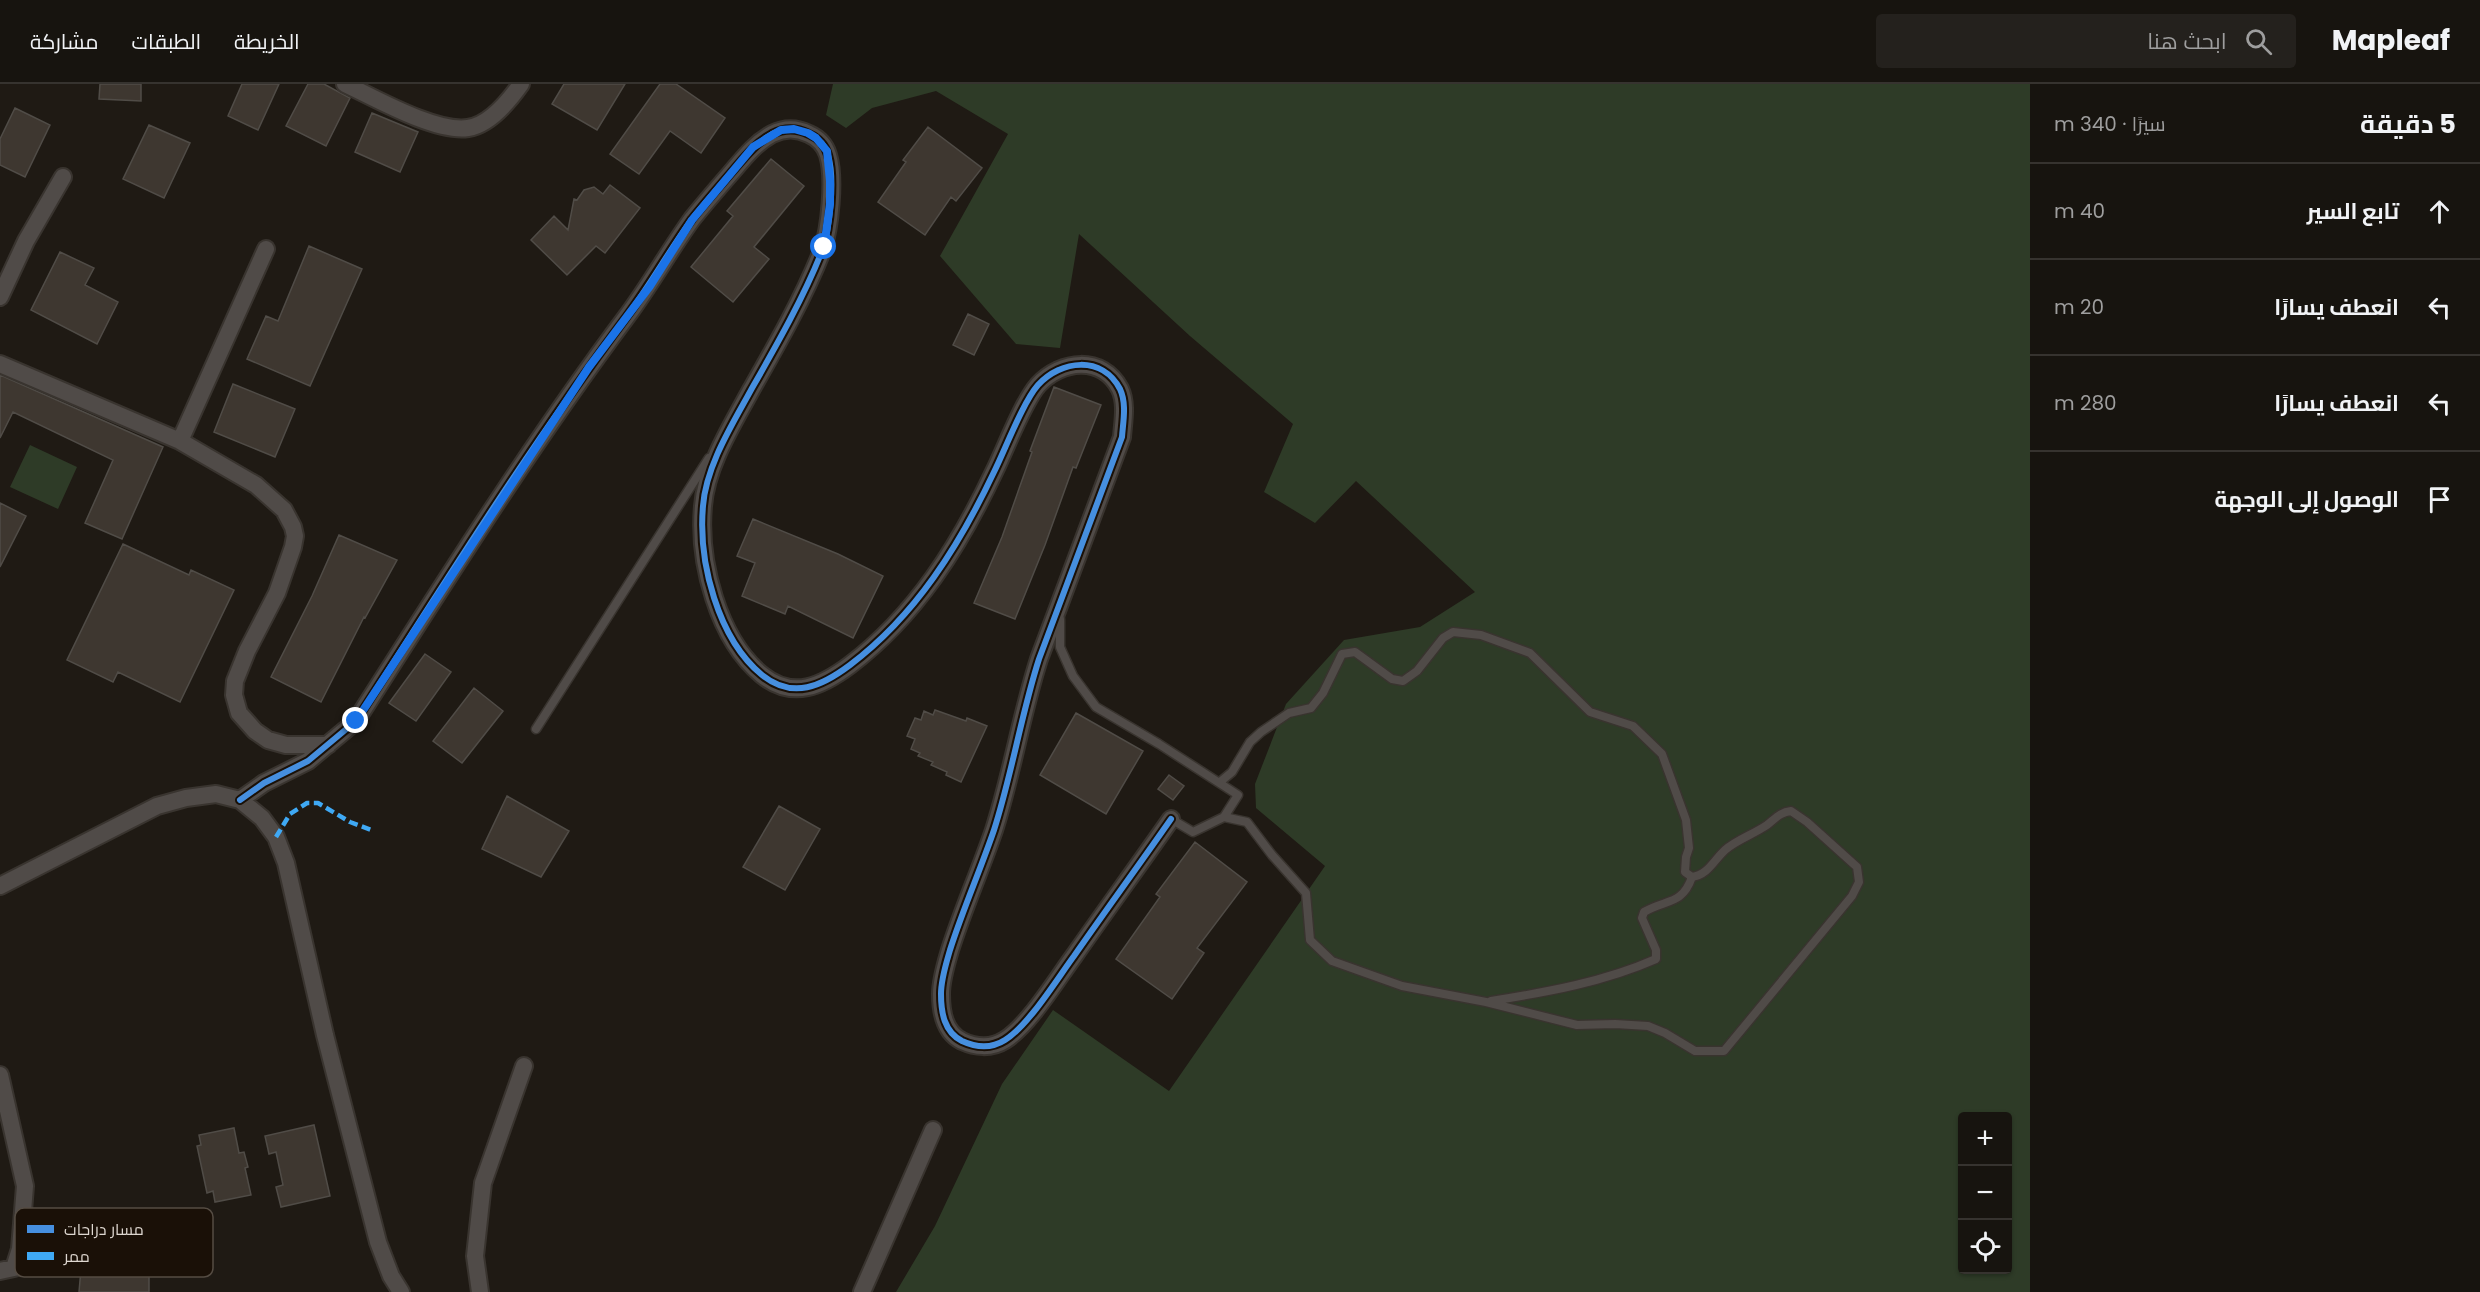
<!DOCTYPE html>
<html lang="ar">
<meta charset="utf-8">
<style>
:root{--surface:#17140f;--page:#24211d;--text:#f1f3f6;--muted:#9e9e9e;--line:#36332f}
body{margin:0;font-family:Poppins,Cairo,sans-serif;background:var(--page);color:var(--text);direction:rtl}
.controls{position:absolute;right:18px;bottom:18px;display:grid;overflow:hidden;border-radius:6px;box-shadow:0 2px 4px #0004}
.controls button{width:54px;height:54px;display:grid;place-items:center;padding:0;border:0;border-bottom:2px solid var(--line);background:var(--surface);color:var(--text);font:30px sans-serif}
.stop{position:absolute;width:18px;height:18px;margin:-14px;border:4px solid #1a73e8;border-radius:50%;background:#fff}
.stop.end{background:#1a73e8;border-color:#fff;box-shadow:0 2px 6px #0008}
.list{margin:0;padding:0;list-style:none}
h2{display:flex;justify-content:space-between;align-items:center;height:78px;margin:0;padding:0 24px;font-size:26px}
h2 small{font-size:20px;font-weight:400;color:var(--muted)}
.list li{display:grid;grid-template-columns:39px 1fr auto;gap:18px;align-items:center;box-sizing:border-box;height:96px;padding:0 24px;border-top:2px solid var(--line)}
.list b{display:block;font-size:22px;white-space:nowrap}
.list em{font-size:20px;font-style:normal;color:var(--muted)}
.icon{flex:none;width:33px;height:33px;fill:none;stroke:currentColor;stroke-width:2;stroke-linecap:round;stroke-linejoin:round}
.map{position:relative;flex:none;width:2030px;height:1208px;overflow:hidden;direction:ltr}
header{display:flex;align-items:center;gap:36px;box-sizing:border-box;height:84px;padding:0 30px;background:var(--surface);border-bottom:2px solid var(--line)}
header strong{font-size:28px}
nav{display:flex;gap:33px;margin-inline-start:auto;font-size:21px}
.search{width:420px;height:54px;background:var(--page);display:flex;align-items:center;gap:15px;box-sizing:border-box;padding:0 21px;border-radius:6px;color:var(--muted);font-size:22px}
main{display:flex}
aside{flex:1;background:var(--surface)}
.map>svg:first-child{display:block}
.green{fill:#2e3b27;fill-rule:evenodd}
.building{fill:#3e3730;stroke:#504c47;stroke-width:1.5}
.lines{fill:none;stroke-linecap:round;stroke-linejoin:round}
.lane-casing{stroke:#39342f;stroke-width:11}
.street-casing{stroke:#39342f;stroke-width:20}
.lane{stroke:#504b48;stroke-width:8}
.street{stroke:#504b48;stroke-width:16}
.quiet{stroke:#3fa9f5;stroke-width:4.5;stroke-dasharray:9 4.5;stroke-linecap:butt}
.cycleway-casing{stroke:#1a1007;stroke-width:10}
.cycleway{stroke:#468fdf;stroke-width:6}
.route{stroke:#1a73e8;stroke-width:8}
.key{fill:#1a1007;stroke:#554c43;stroke-width:1.5}
.key-label{font-size:16px;fill:#ded7d0}
</style>
<header>
<strong>Mapleaf</strong>
<div class="search"><svg class="icon" aria-label="search" viewBox="0 0 24 24"><circle cx="10" cy="10" r="6"/><path d="M15 15l6 6"/></svg>ابحث هنا</div>
<nav><a>الخريطة</a><a>الطبقات</a><a>مشاركة</a></nav>
</header>
<main>
<aside>
<h2>5 دقيقة<small>سيرًا · 340 m</small></h2>
<ul class="list">
<li><svg class="icon" aria-label="ahead" viewBox="0 0 24 24"><path d="M12 20V5M6 11l6-6 6 6"/></svg><div><b>تابع السير</b></div><em>40 m</em></li>
<li><svg class="icon" aria-label="left" viewBox="0 0 24 24"><path d="M17 20v-9H6M10 6l-5 5 5 5"/></svg><div><b>انعطف يسارًا</b></div><em>20 m</em></li>
<li><svg class="icon" aria-label="left" viewBox="0 0 24 24"><path d="M17 20v-9H6M10 6l-5 5 5 5"/></svg><div><b>انعطف يسارًا</b></div><em>280 m</em></li>
<li><svg class="icon" aria-label="arrive" viewBox="0 0 24 24"><path d="M6 21V4h12l-3 4 3 4H6"/></svg><div><b>الوصول إلى الوجهة</b></div></li>
</ul>
</aside>
<div class="map">
<svg width="2030" height="1208" viewBox="0 0 2030 1208">
<rect width="100%" height="100%" fill="#1f1a14"/>
<!-- green -->
<path class="green" d="M 833,0 L 2030,0 L 2030,1208 L 896,1208 L 935,1142 L 1002,1000 L 1053,926 L 1169,1007 L 1325,782 L 1256,724 L 1255,700 L 1286,620 L 1344,556 L 1420,543 L 1475,508 L 1356,397 L 1315,439 L 1264,408 L 1293,340 L 1190,252 L 1079,150 L 1060,264 L 1016,260 L 940,172 L 1008,50 L 936,7 L 872,24 L 846,44 L 826,31 ZM 1962,1032 L 2008,1032 L 2008,1186 L 1962,1186 Z
M 30,361 L 77,383 L 58,425 L 10,403 Z"/>
<!-- building -->
<path class="building" d="M 100,0 L 141,0 L 141,17 L 99,15 Z
M 242,0 L 279,0 L 258,46 L 228,32 Z
M 308,0 L 324,0 L 350,14 L 326,62 L 286,42 Z
M 564,0 L 625,0 L 597,46 L 552,20 Z
M 660,0 L 676,0 L 725,34 L 701,69 L 670,47 L 639,90 L 610,70 Z
M 15,24 L 50,41 L 25,93 L 0,81 L 0,55 Z
M 372,29 L 418,48 L 400,88 L 355,68 Z
M 149,41 L 190,59 L 164,114 L 123,95 Z
M 928,43 L 982,84 L 956,117 L 951,113 L 925,151 L 878,118 L 906,78 L 903,76 Z
M 771,75 L 804,102 L 754,163 L 769,175 L 733,218 L 691,183 L 733,132 L 727,127 Z
M 610,101 L 640,124 L 605,169 L 596,162 L 567,191 L 531,156 L 554,132 L 568,146 L 574,115 L 577,116 L 584,106 L 594,103 L 603,110 Z
M 309,162 L 362,185 L 310,302 L 247,275 L 266,232 L 278,237 Z
M 60,168 L 94,184 L 85,201 L 118,218 L 97,260 L 31,226 Z
M 968,230 L 989,240 L 974,271 L 953,261 Z
M 0,291 L 163,363 L 122,455 L 85,439 L 113,376 L 13,328 L 0,354 Z
M 233,300 L 295,325 L 275,373 L 214,348 Z
M 1054,303 L 1101,321 L 1076,384 L 1073,383 L 1045,461 L 1015,535 L 974,519 L 1002,453 L 1032,368 L 1030,367 Z
M 0,419 L 26,432 L 0,483 Z
M 753,435 L 838,470 L 883,492 L 853,554 L 788,522 L 785,530 L 742,512 L 755,479 L 737,472 Z
M 339,451 L 397,476 L 365,534 L 364,533 L 321,618 L 271,593 L 312,512 Z
M 123,460 L 189,491 L 191,486 L 234,506 L 180,618 L 118,588 L 113,598 L 67,576 Z
M 425,570 L 451,588 L 416,637 L 389,619 Z
M 474,604 L 503,627 L 462,679 L 433,657 Z
M 935,626 L 966,637 L 967,634 L 987,642 L 961,698 L 946,691 L 947,688 L 931,681 L 933,678 L 918,672 L 920,669 L 911,665 L 915,655 L 907,652 L 915,634 L 921,636 L 924,627 L 933,631 Z
M 1076,629 L 1143,667 L 1106,730 L 1040,691 Z
M 1169,691 L 1184,702 L 1173,716 L 1158,705 Z
M 507,712 L 569,747 L 541,793 L 482,765 Z
M 779,722 L 820,745 L 785,806 L 743,783 Z
M 1195,758 L 1247,798 L 1197,864 L 1204,869 L 1172,915 L 1116,875 L 1160,813 L 1156,810 Z
M 314,1041 L 330,1112 L 281,1123 L 276,1103 L 283,1101 L 276,1068 L 269,1070 L 265,1052 Z
M 234,1044 L 239,1069 L 244,1068 L 248,1083 L 245,1084 L 251,1111 L 215,1118 L 213,1107 L 207,1109 L 197,1062 L 201,1061 L 199,1051 Z
M 114,1178 L 130,1180 L 140,1187 L 149,1189 L 149,1208 L 79,1208 L 81,1185 L 84,1181 L 104,1182 Z"/>
<g class="lines">
<defs>
<path id="lane" d="M 1060,535 L 1060,563 L 1073,592 L 1096,623 L 1159,660 L 1238,711 L 1224,733 L 1193,748 L 1171,735
M 536,645 L 709,374
M 1220,698 L 1232,688 L 1250,658 L 1261,648 L 1289,629 L 1311,624 L 1323,609 L 1342,570 L 1355,568 L 1392,595 L 1403,597 L 1417,587 L 1443,554 L 1453,548 L 1481,551 L 1530,569 L 1590,628 L 1633,642 L 1662,670 L 1686,736 L 1689,764 L 1686,773 L 1685,788 L 1692,793 C 1708,791 1714,776 1725,766 C 1736,756 1754,750 1767,741 C 1775,735 1780,728 1791,727 L 1807,738 L 1857,783 L 1859,798 L 1852,812 L 1724,967 L 1695,967 L 1665,949 L 1648,942 L 1615,940 L 1577,941 L 1486,918 L 1402,902 L 1332,877 L 1310,856 L 1306,809 L 1272,771 L 1247,738 L 1224,733
M 1491,917 C 1547,908 1604,898 1656,875 L 1656,866 L 1642,834 L 1644,828 C 1665,815 1682,822 1692,793"/>
<path id="street" d="M 345,0 C 375,14 436,49 468,44 C 489,41 509,17 521,0
M 0,213 L 26,157 L 63,93
M 0,280 L 180,357 L 256,401 L 284,426 L 293,443 L 295,452 L 293,463 L 277,509 L 247,567 L 235,597 L 234,611 L 239,629 L 255,647 L 268,656 L 286,661 L 328,661
M 180,357 L 266,165
M 240,716 L 264,699 L 308,677 L 356,637 C 443,501 530,362 627,232 C 650,201 669,167 692,135 C 704,120 717,105 730,90 C 743,75 754,60 772,50 C 784,44 797,44 809,50 C 818,54 825,61 828,71 C 835,94 830,145 822,167 C 803,215 776,262 751,306 C 732,341 706,382 703,422 C 698,478 718,555 762,591 C 793,616 822,602 850,581 C 916,531 959,462 994,388 C 1005,366 1023,318 1038,301 C 1061,276 1102,271 1120,305 C 1127,320 1123,338 1122,353 L 1039,575 C 1021,631 1012,690 994,746 C 980,787 963,825 950,866 C 946,880 941,895 941,910 C 941,928 944,948 962,957 C 975,963 991,965 1005,956 C 1029,941 1057,895 1074,872 C 1106,826 1139,781 1171,735
M 0,802 L 157,722 L 186,714 L 216,710 L 240,716 L 262,734 L 276,753 L 286,779 L 325,951 L 378,1158 L 391,1192 L 401,1208
M 0,991 L 25,1102 L 20,1165 L 14,1184 L 0,1187
M 480,1208 L 475,1172 L 483,1099 L 524,982
M 862,1208 L 933,1046"/>
</defs>
<!-- lane casing -->
<use href="#lane" class="lane-casing"/>
<!-- street casing -->
<use href="#street" class="street-casing"/>
<!-- lane -->
<use href="#lane" class="lane"/>
<!-- street -->
<use href="#street" class="street"/>
<!-- quiet -->
<path class="quiet" d="M 276,753 L 290,730 L 307,719 L 318,719 L 350,738 L 374,747"/>
<defs>
<path id="cycleway" d="M 240,716 L 264,699 L 308,677 L 356,637 C 443,501 530,362 627,232 C 650,201 669,167 692,135 C 704,120 717,105 730,90 C 743,75 754,60 772,50 C 784,44 797,44 809,50 C 818,54 825,61 828,71 C 835,94 830,145 822,167 C 803,215 776,262 751,306 C 732,341 706,382 703,422 C 698,478 718,555 762,591 C 793,616 822,602 850,581 C 916,531 959,462 994,388 C 1005,366 1023,318 1038,301 C 1061,276 1102,271 1120,305 C 1127,320 1123,338 1122,353 L 1039,575 C 1021,631 1012,690 994,746 C 980,787 963,825 950,866 C 946,880 941,895 941,910 C 941,928 944,948 962,957 C 975,963 991,965 1005,956 C 1029,941 1057,895 1074,872 C 1106,826 1139,781 1171,735"/>
</defs>
<!-- cycleway casing -->
<use href="#cycleway" class="cycleway-casing"/>
<!-- cycleway -->
<use href="#cycleway" class="cycleway"/>
</g>
<g class="lines">
<!-- route -->
<path class="route" d="M 356,637 L 589,283 L 650,202 L 692,136 L 753,63 L 781,46 L 794,45 L 808,49 L 816,54 L 827,67 L 830,97 L 830,120 L 824,163"/>
</g>
<!-- legend -->
<rect x="15" y="1124" width="198" height="69" rx="9" class="key"/>
<rect x="27" y="1141" width="27" height="8" fill="#468fdf"/>
<rect x="27" y="1168" width="27" height="8" fill="#3fa9f5"/>
<g class="key-label">
<text x="64" y="1151">مسار دراجات</text>
<text x="64" y="1178">ممر</text>
</g>
</svg>
<div class="controls">
<button>+</button>
<button>−</button>
<button><svg class="icon" aria-label="locate" viewBox="0 0 24 24"><circle cx="12" cy="12" r="6"/><path d="M12 2v4M12 18v4M2 12h4M18 12h4"/></svg></button>
</div>
<div class="stop" style="left:824px;top:163px"></div>
<div class="stop end" style="left:356px;top:637px"></div>
</div>
</main>
